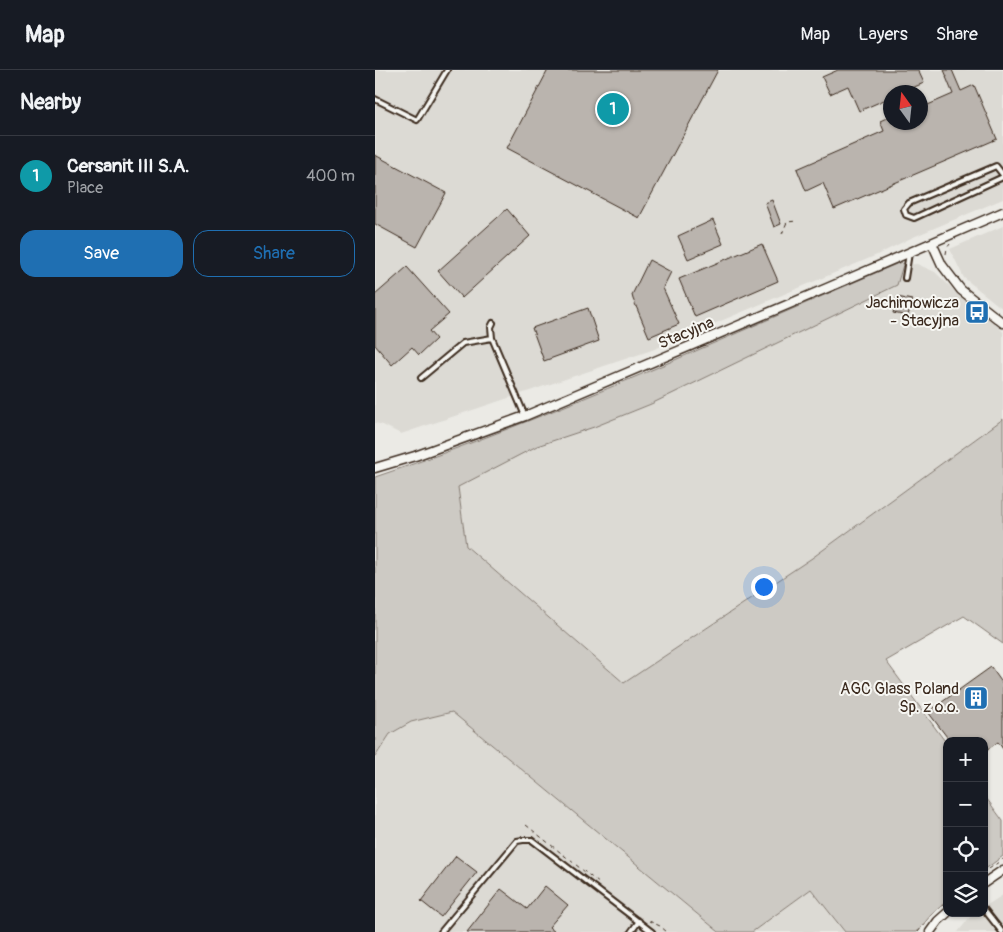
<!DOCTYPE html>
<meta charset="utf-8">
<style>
:root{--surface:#171b24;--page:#20242c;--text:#f1f3f6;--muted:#9ea1a6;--line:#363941;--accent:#1f6fb2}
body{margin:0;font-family:Pangolin,sans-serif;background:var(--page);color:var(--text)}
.controls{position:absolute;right:15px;bottom:15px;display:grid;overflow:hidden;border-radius:10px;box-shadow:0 1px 4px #0004}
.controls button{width:45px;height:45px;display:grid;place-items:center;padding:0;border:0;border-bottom:1px solid var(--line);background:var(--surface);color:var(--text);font:25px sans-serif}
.compass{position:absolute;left:508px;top:15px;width:45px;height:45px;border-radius:50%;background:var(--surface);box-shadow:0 1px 4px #0004;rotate:345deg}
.you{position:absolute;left:388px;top:516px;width:18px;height:18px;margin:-12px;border:4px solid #fff;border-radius:50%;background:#1a73e8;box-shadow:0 0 0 8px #1a73e833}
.badge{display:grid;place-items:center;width:32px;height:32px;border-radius:50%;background:var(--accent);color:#fff;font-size:16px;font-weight:700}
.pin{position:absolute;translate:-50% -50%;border:2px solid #fff;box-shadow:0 1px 5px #0006}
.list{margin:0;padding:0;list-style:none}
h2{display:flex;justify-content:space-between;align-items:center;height:65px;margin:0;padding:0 20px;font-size:21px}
h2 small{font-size:16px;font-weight:400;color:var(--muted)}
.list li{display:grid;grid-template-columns:32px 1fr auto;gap:15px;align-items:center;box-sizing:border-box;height:80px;padding:0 20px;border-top:1px solid var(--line)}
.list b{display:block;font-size:19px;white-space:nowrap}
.list p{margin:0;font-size:16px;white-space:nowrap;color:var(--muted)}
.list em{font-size:16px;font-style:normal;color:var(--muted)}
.actions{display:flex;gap:10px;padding:15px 20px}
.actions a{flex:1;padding:11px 0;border:1px solid var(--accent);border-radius:15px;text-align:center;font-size:18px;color:var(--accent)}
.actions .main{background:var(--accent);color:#fff}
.icon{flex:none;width:28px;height:28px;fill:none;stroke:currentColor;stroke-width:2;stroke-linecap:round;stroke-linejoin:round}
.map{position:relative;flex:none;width:628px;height:862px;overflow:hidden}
header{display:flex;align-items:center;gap:30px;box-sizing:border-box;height:70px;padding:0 25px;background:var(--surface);border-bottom:1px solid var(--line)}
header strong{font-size:24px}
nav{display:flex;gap:28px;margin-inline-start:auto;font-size:18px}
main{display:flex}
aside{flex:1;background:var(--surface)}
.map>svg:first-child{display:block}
.built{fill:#dcdad4;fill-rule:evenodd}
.green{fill:#cdcac4;stroke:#847a71}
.building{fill:#bab4ae;stroke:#3b2a1e}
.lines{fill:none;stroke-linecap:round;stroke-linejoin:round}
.service-casing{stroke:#3b2a1e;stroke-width:8}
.minor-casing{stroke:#3b2a1e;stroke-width:11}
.path{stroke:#3b2a1e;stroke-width:1;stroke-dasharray:4 4;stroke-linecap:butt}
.service{stroke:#f6f6f2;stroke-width:4}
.minor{stroke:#f6f6f2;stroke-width:8}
.labels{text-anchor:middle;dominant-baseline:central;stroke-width:4;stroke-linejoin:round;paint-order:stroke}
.poi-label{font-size:16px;fill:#3b2a1e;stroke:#f6f6f2;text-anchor:end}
.street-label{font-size:16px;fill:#3b2a1e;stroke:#f6f6f2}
</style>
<header>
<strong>Map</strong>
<nav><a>Map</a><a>Layers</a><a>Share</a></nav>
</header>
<main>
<aside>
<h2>Nearby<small></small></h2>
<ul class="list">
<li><span class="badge" style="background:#0f9aa8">1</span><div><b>Cersanit III S.A.</b><p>Place</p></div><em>400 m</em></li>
</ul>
<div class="actions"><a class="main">Save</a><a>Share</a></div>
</aside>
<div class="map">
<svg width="628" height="862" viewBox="0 0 628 862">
<rect width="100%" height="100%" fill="#ebeae5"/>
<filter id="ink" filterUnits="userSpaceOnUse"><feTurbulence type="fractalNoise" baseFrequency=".02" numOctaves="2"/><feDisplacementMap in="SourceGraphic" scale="10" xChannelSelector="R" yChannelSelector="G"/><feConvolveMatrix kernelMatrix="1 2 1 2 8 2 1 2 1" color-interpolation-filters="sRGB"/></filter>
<g filter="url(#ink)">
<!-- built -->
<path class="built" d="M 0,0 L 628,0 L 628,129 L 536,168 L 502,185 L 277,280 L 26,364 L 8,355 L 0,353 ZM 516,22 L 546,22 L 546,52 L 516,52 Z
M 628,156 L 628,239 L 589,208 L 575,179 Z
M 542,194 L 560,202 L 589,230 L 623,256 L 628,262 L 628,349 L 437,488 L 249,613 L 91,476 L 83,416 L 162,376 L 219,357 L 276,334 L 522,215 L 528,195 Z
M 77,642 L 344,862 L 0,862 L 0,687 L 15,664 L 36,652 Z
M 436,819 L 470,862 L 377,862 Z
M 628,825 L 628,862 L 583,862 L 595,847 L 601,843 L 609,843 L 609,837 Z"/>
<!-- green -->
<path class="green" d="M 526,192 L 528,195 L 522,215 L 276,334 L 219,357 L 162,376 L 83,417 L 91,476 L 249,613 L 437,488 L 628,349 L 628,574 L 589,546 L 511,591 L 572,674 L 572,831 L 556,845 L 542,862 L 470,862 L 436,819 L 377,862 L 344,862 L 77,642 L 36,652 L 15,664 L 0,687 L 0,407 C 180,347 352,266 526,192 Z
M 609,725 L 628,751 L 628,786 L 609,800 Z"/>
<!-- building -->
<path class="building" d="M 173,0 L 343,0 L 264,148 L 132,78 Z
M 463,0 L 543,0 L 549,13 L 527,22 L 516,22 L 516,27 L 484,41 L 473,16 L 455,24 L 447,7 Z
M 569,0 L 577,0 L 586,21 L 599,15 L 622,69 L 459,139 L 448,113 L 431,121 L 422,99 L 509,61 L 505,51 L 516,46 L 516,52 L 546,52 L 546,38 L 578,24 L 571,7 L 572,7 Z
M 0,85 L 71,123 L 42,177 L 0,154 Z
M 397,130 L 406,154 L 399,157 L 390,133 Z
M 132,139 L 155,166 L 87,228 L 63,201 Z
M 338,150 L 348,174 L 313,189 L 303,166 Z
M 387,174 L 403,211 L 320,247 L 304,209 Z
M 274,190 L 296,202 L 288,218 L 304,254 L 274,267 L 258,229 L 257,225 Z
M 32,197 L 74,244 L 54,261 L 61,269 L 44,285 L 37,277 L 17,295 L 0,275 L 0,225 Z
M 522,227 L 537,230 L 533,246 L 518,243 Z
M 213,238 L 224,271 L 169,291 L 157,258 Z
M 616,597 L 628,614 L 628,679 L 623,672 L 609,682 L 609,671 L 575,671 L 553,642 Z
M 81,786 L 102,802 L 66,847 L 46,831 Z
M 170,816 L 193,835 L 174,857 L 180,862 L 92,862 L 126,819 L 152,839 Z"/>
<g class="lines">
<defs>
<path id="service" d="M 0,29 L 42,50 L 72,0
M 628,105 L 621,96 L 534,133 L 529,139 L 531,145 L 539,148 L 628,107
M 530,208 L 534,183
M 117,268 L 116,257 L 118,253
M 46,308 L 88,273 L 117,268 L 150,346
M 609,839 L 627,862
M 66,862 L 142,771 L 148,770 L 157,770 L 277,862
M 256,862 L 264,851"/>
<path id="minor" d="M 557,173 L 567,195 L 586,220 L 628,253
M 0,398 L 40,386 L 150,346 L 452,218 L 628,142
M 609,813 L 628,800
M 555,862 L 563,851 L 572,843"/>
</defs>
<!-- service casing -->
<use href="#service" class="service-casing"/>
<!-- minor casing -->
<use href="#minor" class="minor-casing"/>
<!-- path -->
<path class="path" d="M 407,164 L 412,152 L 422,151
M 571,184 L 572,178 L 575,174
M 151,755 L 225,814
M 614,799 L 628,789
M 567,836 L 572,832
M 274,851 L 285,856 L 292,862
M 543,862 L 552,851"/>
<!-- service -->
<use href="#service" class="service"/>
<!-- minor -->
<use href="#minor" class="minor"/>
</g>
</g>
<!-- icons -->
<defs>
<symbol id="bus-square" viewBox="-11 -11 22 22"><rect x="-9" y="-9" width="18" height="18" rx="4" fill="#1f6fb2" stroke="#f6f6f2"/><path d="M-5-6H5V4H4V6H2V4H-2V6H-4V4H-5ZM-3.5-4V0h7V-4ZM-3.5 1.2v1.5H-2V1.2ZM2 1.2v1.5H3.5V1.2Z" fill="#fff"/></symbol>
<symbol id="building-square" viewBox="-11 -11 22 22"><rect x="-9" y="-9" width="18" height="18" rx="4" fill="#1f6fb2" stroke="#f6f6f2"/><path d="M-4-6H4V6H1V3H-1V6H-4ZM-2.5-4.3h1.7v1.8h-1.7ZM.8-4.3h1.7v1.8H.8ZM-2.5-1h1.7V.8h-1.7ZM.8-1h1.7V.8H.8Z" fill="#fff"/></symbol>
</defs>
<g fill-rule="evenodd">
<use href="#bus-square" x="588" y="228" width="28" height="28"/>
<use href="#building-square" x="587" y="614" width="28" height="28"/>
</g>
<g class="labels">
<!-- poi labels -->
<g class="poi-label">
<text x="584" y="233">Jachimowicza<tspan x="584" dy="18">- Stacyjna</tspan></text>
<text x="584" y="619">AGC Glass Poland<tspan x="584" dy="18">Sp. z o.o.</tspan></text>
</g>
<!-- street labels -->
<g class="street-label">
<text transform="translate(311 263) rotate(-23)">Stacyjna</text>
</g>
</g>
</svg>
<div class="controls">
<button>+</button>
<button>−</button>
<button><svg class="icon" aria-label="locate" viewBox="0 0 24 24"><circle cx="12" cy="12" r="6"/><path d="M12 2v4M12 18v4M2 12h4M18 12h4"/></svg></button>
<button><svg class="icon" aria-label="layers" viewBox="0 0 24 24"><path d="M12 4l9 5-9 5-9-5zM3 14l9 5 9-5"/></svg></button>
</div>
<svg class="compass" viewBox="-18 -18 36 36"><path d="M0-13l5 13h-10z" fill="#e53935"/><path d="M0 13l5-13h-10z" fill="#9ea1a6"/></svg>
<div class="you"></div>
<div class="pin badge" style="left:238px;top:39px;background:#0f9aa8">1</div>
</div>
</main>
